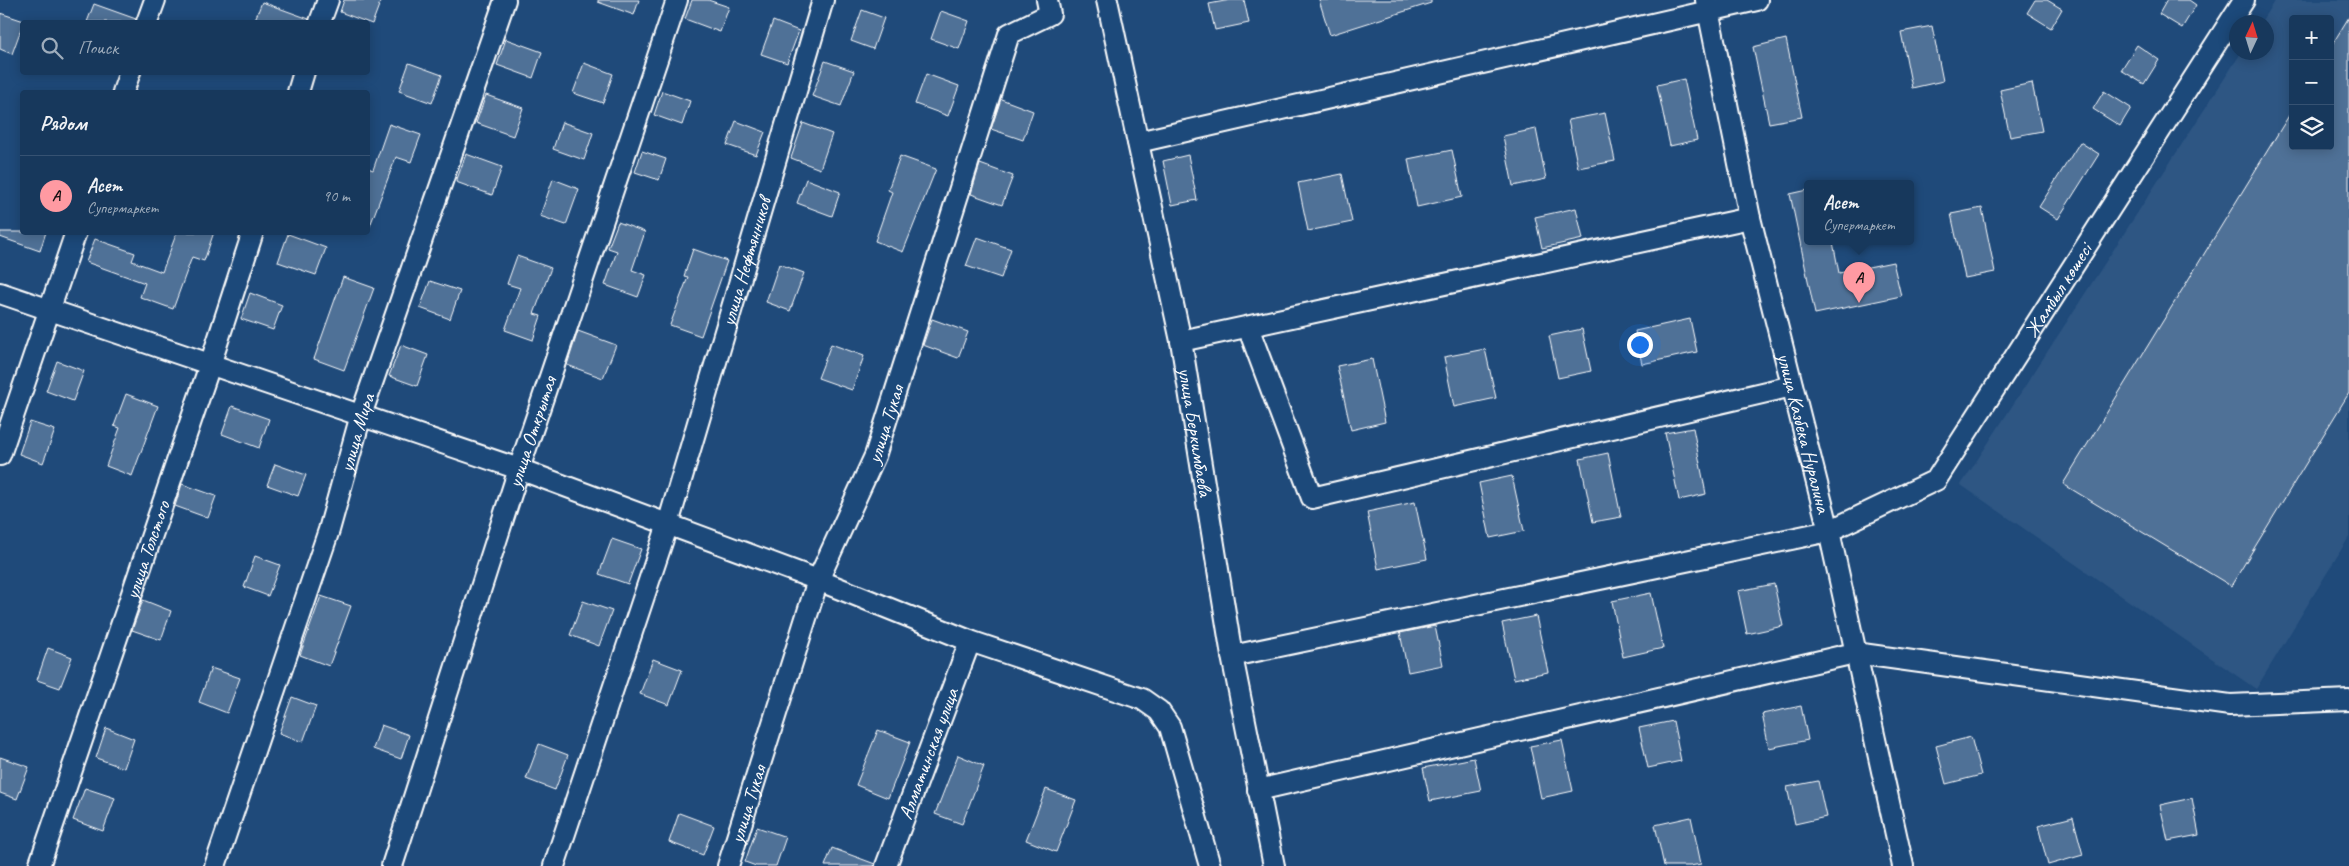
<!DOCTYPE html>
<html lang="ru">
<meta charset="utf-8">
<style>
:root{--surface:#17385c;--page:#203f62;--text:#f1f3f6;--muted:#9eacbb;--line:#365272;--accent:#ff9aa2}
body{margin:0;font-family:Caveat,sans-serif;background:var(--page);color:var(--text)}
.controls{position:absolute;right:15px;top:15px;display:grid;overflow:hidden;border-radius:5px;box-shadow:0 2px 12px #0003}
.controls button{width:45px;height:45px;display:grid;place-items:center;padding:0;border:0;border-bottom:1px solid var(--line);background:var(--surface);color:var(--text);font:25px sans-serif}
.compass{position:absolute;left:2229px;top:15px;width:45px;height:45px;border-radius:50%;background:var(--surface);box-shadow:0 2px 12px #0003;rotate:4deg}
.you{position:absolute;left:1639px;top:344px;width:18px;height:18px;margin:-12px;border:4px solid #fff;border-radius:50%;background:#1a73e8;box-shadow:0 0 0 8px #1a73e833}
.badge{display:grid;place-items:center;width:32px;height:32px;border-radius:50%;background:var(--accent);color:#111;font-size:16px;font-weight:700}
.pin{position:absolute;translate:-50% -41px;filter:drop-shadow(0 1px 2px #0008)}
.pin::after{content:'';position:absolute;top:26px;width:18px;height:15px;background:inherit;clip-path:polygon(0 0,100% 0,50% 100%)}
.popup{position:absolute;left:1804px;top:180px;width:110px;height:65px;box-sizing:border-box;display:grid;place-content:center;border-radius:5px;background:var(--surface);filter:drop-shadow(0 1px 4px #0005);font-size:16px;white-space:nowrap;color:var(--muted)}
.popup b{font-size:19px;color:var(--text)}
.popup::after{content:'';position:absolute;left:50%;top:100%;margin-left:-10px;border:10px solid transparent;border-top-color:var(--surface)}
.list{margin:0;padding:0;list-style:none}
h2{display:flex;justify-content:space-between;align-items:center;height:65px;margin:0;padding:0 20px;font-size:21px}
h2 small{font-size:16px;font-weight:400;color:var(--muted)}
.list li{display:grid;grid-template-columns:32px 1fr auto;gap:15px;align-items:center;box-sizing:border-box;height:80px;padding:0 20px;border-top:1px solid var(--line)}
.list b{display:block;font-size:19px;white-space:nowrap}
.list p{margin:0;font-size:16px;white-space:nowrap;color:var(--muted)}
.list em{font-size:16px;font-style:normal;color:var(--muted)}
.icon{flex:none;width:28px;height:28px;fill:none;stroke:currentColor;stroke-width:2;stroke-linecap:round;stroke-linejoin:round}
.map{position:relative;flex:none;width:2349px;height:866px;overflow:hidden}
.search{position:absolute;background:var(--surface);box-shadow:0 2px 12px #0003;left:20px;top:20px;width:350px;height:55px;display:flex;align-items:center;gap:12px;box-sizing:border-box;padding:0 18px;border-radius:5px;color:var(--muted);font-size:19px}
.panel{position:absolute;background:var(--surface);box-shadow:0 2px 12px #0003;left:20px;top:90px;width:350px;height:145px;border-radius:5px}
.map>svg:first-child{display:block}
.built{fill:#2e5683;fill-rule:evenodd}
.building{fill:#507197;stroke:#fff}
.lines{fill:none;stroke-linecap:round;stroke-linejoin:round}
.minor-casing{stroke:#fff;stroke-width:24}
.minor{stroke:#1f4a7a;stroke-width:20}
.labels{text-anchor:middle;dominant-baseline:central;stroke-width:4;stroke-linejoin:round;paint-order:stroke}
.street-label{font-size:20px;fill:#fff;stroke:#1f4a7a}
</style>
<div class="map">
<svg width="2349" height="866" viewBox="0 0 2349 866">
<rect width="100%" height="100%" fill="#1f4a7a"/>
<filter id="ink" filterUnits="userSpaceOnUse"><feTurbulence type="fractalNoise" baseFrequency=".02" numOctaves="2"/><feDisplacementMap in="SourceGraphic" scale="10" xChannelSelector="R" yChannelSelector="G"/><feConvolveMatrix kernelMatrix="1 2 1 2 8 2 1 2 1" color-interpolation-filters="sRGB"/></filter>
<g filter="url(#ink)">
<!-- built -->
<path class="built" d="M 2275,0 L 2349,0 L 2349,537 L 2256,689 L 1961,485 L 2241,53 L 2266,52 L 2266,22 L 2261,22 ZM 2293,19 L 2330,19 L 2330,146 L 2293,146 Z"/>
<!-- building -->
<path class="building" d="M 344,0 L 381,0 L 372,24 L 340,12 Z
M 598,0 L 639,0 L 634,15 L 598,2 Z
M 692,0 L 708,0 L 729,7 L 720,32 L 685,19 Z
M 1230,0 L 1244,0 L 1249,23 L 1215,30 L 1209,4 Z
M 1319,0 L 1431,0 L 1431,3 L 1330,35 Z
M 2035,0 L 2047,0 L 2062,9 L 2051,28 L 2027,13 Z
M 2167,0 L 2189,0 L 2196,5 L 2182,28 L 2159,14 Z
M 262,2 L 309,19 L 308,22 L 254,22 Z
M 94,4 L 136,19 L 135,22 L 87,22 Z
M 862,10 L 884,18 L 873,49 L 851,41 Z
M 941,11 L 969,21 L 959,49 L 931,39 Z
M 0,13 L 24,21 L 12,54 L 0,49 Z
M 2349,17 L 2349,393 L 2231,586 L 2063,484 L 2293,109 L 2293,146 L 2330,146 L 2330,48 Z
M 773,21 L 799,31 L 787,63 L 761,54 Z
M 1932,26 L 1943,81 L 1912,88 L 1901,32 Z
M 506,39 L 542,52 L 533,78 L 497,65 Z
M 1786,39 L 1802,117 L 1769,123 L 1753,47 Z
M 2137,45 L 2159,60 L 2144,84 L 2121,70 Z
M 825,61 L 854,71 L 841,106 L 812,96 Z
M 409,63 L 442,75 L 432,103 L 399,91 Z
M 584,63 L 613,74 L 603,103 L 573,93 Z
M 926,74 L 959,86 L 948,116 L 915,104 Z
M 1684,79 L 1697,140 L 1670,146 L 1657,85 Z
M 2032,83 L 2042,131 L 2010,137 L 2000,90 Z
M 662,91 L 690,101 L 682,125 L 654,115 Z
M 2104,91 L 2131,108 L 2120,126 L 2093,109 Z
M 486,95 L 523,108 L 513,136 L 476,123 Z
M 1001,99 L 1033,111 L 1023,140 L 991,129 Z
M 1605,113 L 1615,161 L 1578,168 L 1568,120 Z
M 736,121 L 765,132 L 756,155 L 727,145 Z
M 562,122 L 593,133 L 584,160 L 553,149 Z
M 803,123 L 832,134 L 820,169 L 791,158 Z
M 389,124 L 421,135 L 411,162 L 396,157 L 368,231 L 368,168 L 373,170 Z
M 1536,129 L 1546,179 L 1513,186 L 1503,136 Z
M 2080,142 L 2099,154 L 2058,219 L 2039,207 Z
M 1452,150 L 1462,197 L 1417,207 L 1408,159 Z
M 642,151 L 666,159 L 659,180 L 635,172 Z
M 466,154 L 502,167 L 492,195 L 456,182 Z
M 1188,155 L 1197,200 L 1172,205 L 1163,161 Z
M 900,156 L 936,169 L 903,252 L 875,241 L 892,192 L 888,190 Z
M 980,164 L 1013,176 L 1002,205 L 971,194 Z
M 1342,174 L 1352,222 L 1308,231 L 1298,183 Z
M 553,179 L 579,189 L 566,225 L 540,216 Z
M 806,179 L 840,192 L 832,216 L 797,203 Z
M 1808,190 L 1808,242 L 1833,242 L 1839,273 L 1893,262 L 1901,296 L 1815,314 L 1790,194 Z
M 1576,208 L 1583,239 L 1542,248 L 1535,217 Z
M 1982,208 L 1995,272 L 1965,278 L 1951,214 Z
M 618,222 L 645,232 L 632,270 L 646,275 L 638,297 L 605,285 L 617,251 L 608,248 Z
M 0,232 L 46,232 L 40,251 L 0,237 Z
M 177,232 L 214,232 L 204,261 L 192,257 L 173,309 L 140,297 L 145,283 L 86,262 L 95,239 L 135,253 L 132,261 L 162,272 Z
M 288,234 L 326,248 L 316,275 L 278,262 Z
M 977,237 L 1011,249 L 1001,278 L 966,266 Z
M 693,249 L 727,261 L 701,336 L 670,325 L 688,277 L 684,276 Z
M 517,256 L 551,268 L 534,314 L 541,316 L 533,340 L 505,330 L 520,288 L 507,284 Z
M 779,264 L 804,273 L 790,311 L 766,302 Z
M 343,277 L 374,288 L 344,370 L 314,359 Z
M 430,281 L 460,291 L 450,319 L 420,308 Z
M 250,293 L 282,305 L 273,330 L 241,319 Z
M 932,319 L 968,332 L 958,358 L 923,345 Z
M 1690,319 L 1697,352 L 1642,364 L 1635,331 Z
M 1582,329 L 1591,371 L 1558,378 L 1549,336 Z
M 578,331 L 616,345 L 603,378 L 567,365 Z
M 831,344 L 864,356 L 852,390 L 818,378 Z
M 401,345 L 428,355 L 417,386 L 389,376 Z
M 1485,349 L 1496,398 L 1454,407 L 1444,357 Z
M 1372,359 L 1385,422 L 1351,430 L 1337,366 Z
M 57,361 L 84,371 L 73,401 L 46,391 Z
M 126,394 L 158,406 L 132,476 L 106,466 L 120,428 L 114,426 Z
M 232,406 L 269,419 L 259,448 L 222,434 Z
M 30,422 L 55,430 L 43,463 L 19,454 Z
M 1693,428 L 1706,494 L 1679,500 L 1665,433 Z
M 1608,453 L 1621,517 L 1593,522 L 1580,459 Z
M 275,464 L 306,475 L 298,496 L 267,485 Z
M 1512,476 L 1524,531 L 1490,538 L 1479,483 Z
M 182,484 L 216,496 L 208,518 L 175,506 Z
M 1415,502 L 1427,559 L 1378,569 L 1367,512 Z
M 612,539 L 641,549 L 628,584 L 599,574 Z
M 255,556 L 280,565 L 268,596 L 244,587 Z
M 1774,584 L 1783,626 L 1747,634 L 1738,591 Z
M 1651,593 L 1663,648 L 1623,657 L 1612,601 Z
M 321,596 L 351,606 L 329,666 L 300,655 Z
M 143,600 L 171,611 L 161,640 L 132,630 Z
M 583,601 L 612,611 L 599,646 L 570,635 Z
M 1536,616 L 1548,672 L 1514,679 L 1502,623 Z
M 1435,626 L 1443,665 L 1408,672 L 1400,633 Z
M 48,648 L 72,657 L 60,688 L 37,680 Z
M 653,659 L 682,670 L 669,705 L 640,694 Z
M 211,668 L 240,678 L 227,713 L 199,702 Z
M 292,697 L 316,706 L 303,742 L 279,733 Z
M 1801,706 L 1808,740 L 1769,748 L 1762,714 Z
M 1673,721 L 1681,761 L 1648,768 L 1639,728 Z
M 381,725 L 409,735 L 401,759 L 373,749 Z
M 106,728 L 134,739 L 124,768 L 96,758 Z
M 878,730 L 910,742 L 888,798 L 856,785 Z
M 1971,737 L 1981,775 L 1946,784 L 1936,746 Z
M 1562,740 L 1573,791 L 1541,798 L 1530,746 Z
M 539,744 L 568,755 L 555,790 L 526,779 Z
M 958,755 L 984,766 L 962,824 L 935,814 Z
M 0,757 L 29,767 L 17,799 L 0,793 Z
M 1474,758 L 1481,791 L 1430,801 L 1423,768 Z
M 1818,781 L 1826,817 L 1795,824 L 1787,787 Z
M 85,788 L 115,798 L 103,831 L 73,820 Z
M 1046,789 L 1076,800 L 1056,852 L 1026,840 Z
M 2192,798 L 2199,835 L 2168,841 L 2160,805 Z
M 679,813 L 714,826 L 703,855 L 669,842 Z
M 1691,817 L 1701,864 L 1690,866 L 1664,866 L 1655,825 Z
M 2073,817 L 2083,855 L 2048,865 L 2038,826 Z
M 757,827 L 786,837 L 776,866 L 756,866 L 745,862 Z
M 832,848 L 875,864 L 874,866 L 825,866 Z"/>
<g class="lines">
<defs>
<g id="minor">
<path id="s1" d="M 1107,0 L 1181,341 L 1232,656 L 1274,866"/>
<path id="s2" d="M 1706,0 L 1750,218 L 1829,531 L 1903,866"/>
<path d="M 147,22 L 155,0"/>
<path d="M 320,22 L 328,0"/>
<path d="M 123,92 L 130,72"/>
<path d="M 298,92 L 304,72"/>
<path d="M 1138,142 L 1757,0"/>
<path d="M 0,293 L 519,469 L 818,580 L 970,641 L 1142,699 L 1159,711 L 1170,727 L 1210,866"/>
<path d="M 1248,327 L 1312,498 L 1792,386"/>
<path d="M 1181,341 L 1750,218"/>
<path d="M 0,455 L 76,232"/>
<path id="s3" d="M 1232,656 L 1829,531 L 1936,480 L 2244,0"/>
<path d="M 1258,790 L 1855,653 L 2230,705 L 2349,700"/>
<path id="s4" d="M 39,866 L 210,365 L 253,232"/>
<path id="s5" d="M 215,866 L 329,530 L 361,415 L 505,0"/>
<path id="s6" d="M 392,866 L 519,469 L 677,0"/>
<path id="s7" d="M 554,866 L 668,524 L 823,0"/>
<path id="s8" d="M 728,866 L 818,580 L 875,456 L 1009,34 L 1050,14 L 1047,0"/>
<path id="s9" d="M 886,866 L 970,641"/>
</g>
</defs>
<!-- minor casing -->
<use href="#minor" class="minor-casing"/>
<!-- minor -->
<use href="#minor" class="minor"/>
</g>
</g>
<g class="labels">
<!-- street labels -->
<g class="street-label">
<text stroke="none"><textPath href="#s7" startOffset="634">улица Нефтянников</textPath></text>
<text stroke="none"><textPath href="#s3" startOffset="954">Жамбыл көшесі</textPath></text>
<text stroke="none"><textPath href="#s8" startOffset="470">улица Тукая</textPath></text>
<text stroke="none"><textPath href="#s5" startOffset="456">улица Мира</textPath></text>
<text stroke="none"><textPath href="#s6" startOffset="456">улица Открытая</textPath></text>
<text stroke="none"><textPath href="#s1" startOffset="441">улица Беркимбаева</textPath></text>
<text stroke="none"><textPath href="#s2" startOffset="444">улица Казбека Нуралина</textPath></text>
<text stroke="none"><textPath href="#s4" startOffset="334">улица Толстого</textPath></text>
<text stroke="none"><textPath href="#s9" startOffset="120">Алматинская улица</textPath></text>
<text stroke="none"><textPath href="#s8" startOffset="65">улица Тукая</textPath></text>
</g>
</g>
</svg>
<div class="controls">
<button>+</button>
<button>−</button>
<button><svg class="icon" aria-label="layers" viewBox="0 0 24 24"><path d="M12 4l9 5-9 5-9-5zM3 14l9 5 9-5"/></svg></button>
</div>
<svg class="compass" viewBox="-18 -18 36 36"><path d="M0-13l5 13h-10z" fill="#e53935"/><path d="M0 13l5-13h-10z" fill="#9eacbb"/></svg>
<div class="you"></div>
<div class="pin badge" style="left:1859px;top:303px">A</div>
<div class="popup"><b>Асет</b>Супермаркет</div>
<div class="search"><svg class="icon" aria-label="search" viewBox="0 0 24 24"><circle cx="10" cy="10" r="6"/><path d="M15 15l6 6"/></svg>Поиск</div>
<section class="panel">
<h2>Рядом<small></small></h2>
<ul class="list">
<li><span class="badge">A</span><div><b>Асет</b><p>Супермаркет</p></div><em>90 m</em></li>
</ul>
</section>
</div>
